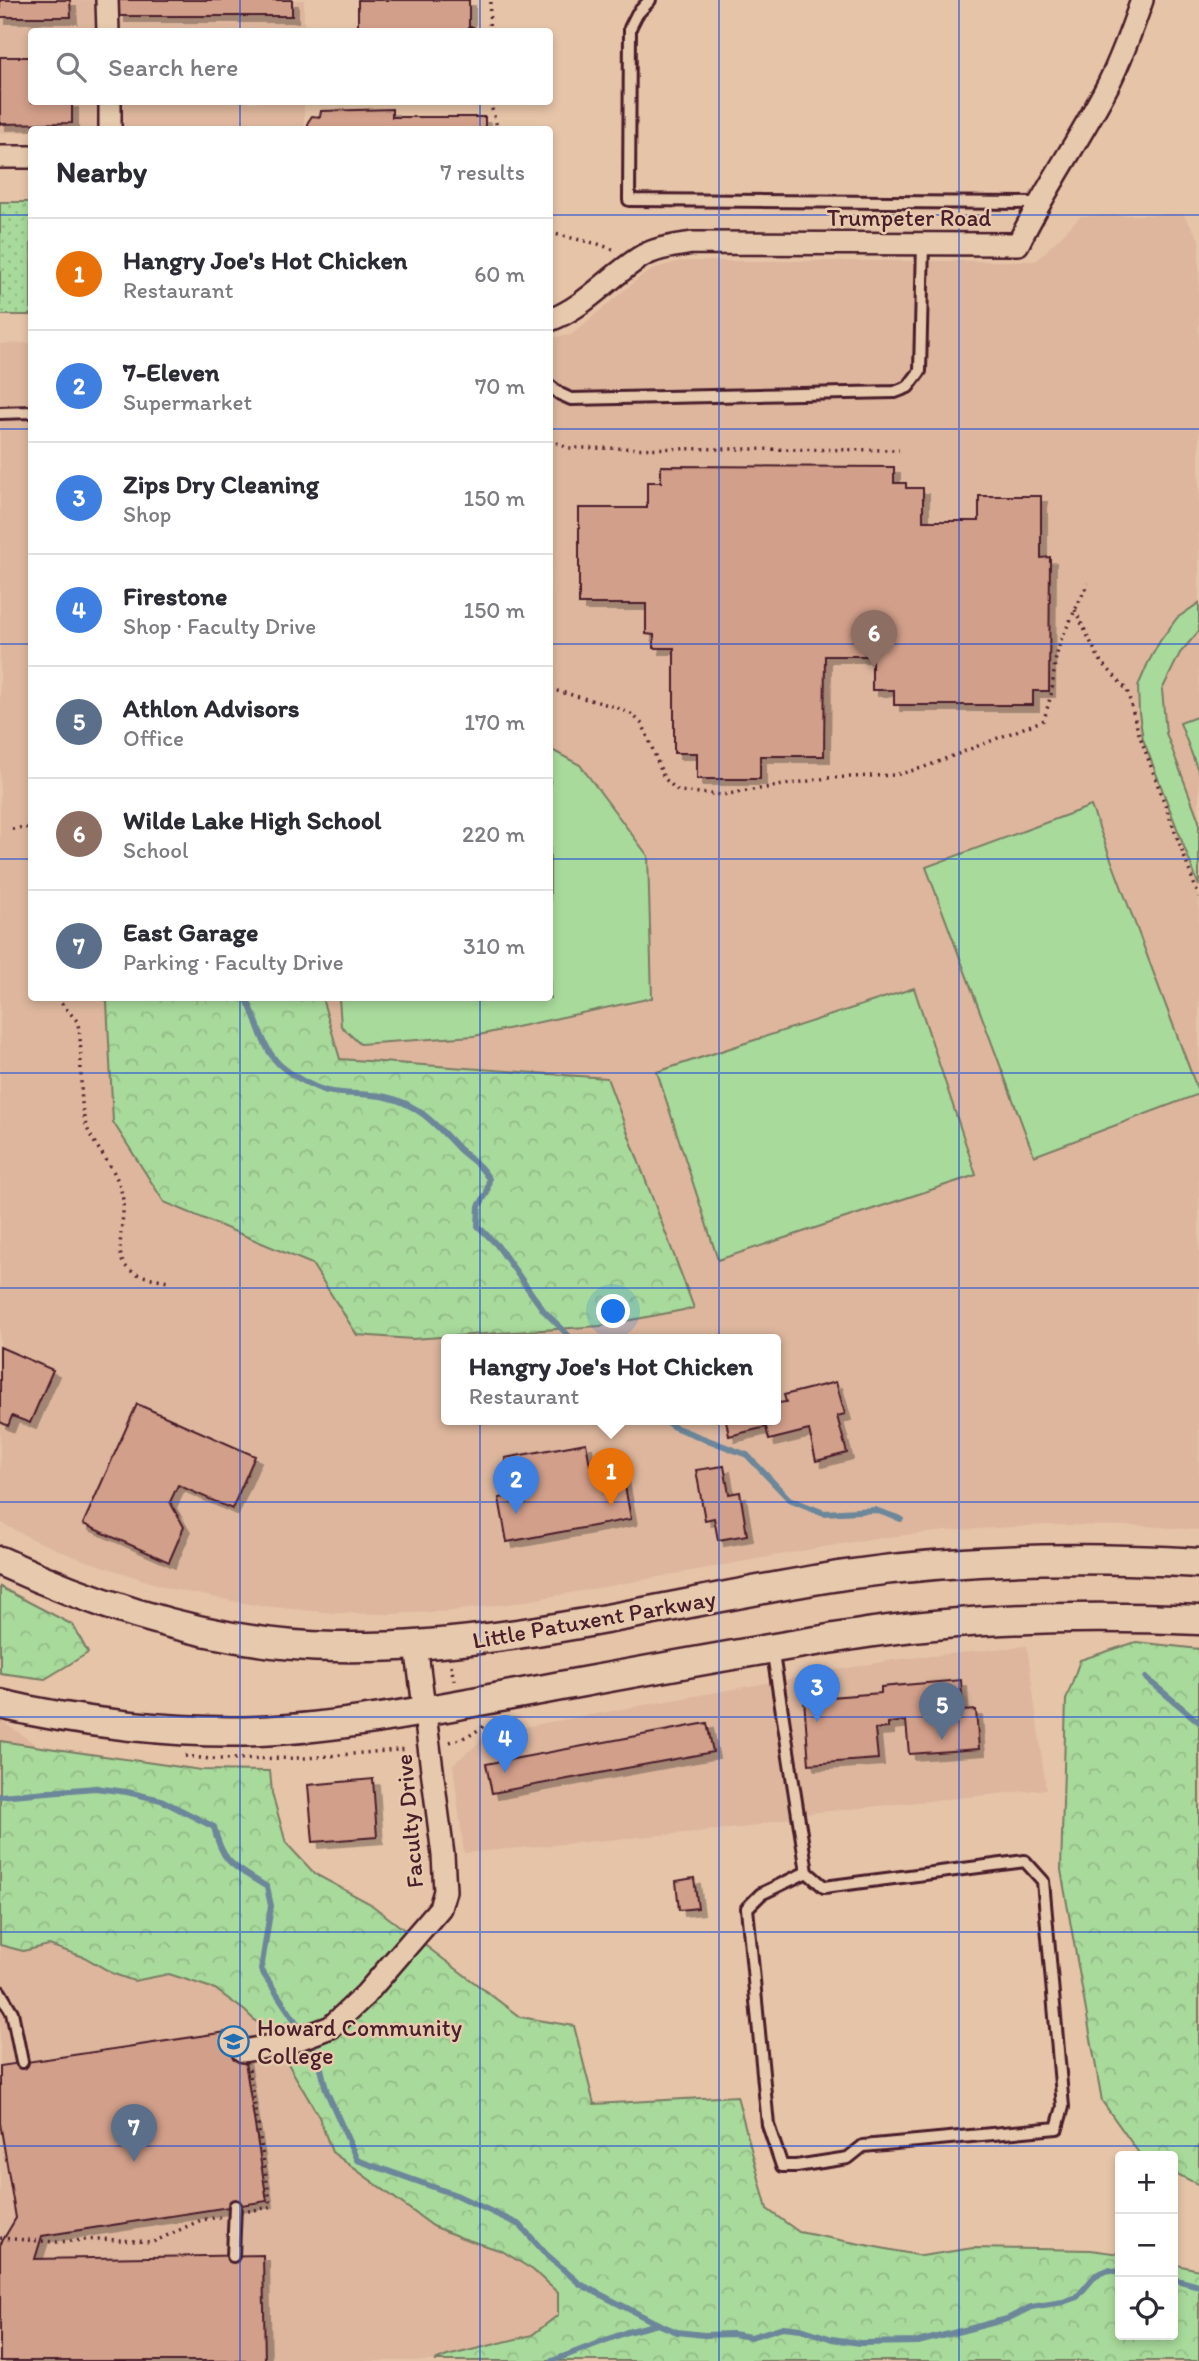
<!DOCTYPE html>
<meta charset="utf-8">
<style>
:root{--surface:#fff;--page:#f2f2f3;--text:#2b2b33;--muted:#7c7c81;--line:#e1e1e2;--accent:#1f6fb2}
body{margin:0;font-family:Itim,sans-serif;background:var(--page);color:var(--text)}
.controls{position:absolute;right:21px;bottom:21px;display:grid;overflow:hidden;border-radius:7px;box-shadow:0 4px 10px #0003}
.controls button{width:63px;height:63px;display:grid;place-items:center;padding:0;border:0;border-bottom:2px solid var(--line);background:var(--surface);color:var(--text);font:35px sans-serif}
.you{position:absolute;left:614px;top:1312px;width:24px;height:24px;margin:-18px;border:5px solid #fff;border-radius:50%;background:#1a73e8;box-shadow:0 0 0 10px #1a73e833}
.badge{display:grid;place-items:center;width:46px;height:46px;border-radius:50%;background:var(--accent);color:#fff;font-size:23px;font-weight:700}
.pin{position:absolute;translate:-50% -58px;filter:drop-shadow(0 2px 4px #0008)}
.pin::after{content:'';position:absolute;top:37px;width:24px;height:21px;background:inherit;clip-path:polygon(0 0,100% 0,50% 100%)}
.popup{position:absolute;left:441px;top:1334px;width:340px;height:91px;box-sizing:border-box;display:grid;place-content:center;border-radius:7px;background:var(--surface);filter:drop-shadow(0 2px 5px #0005);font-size:23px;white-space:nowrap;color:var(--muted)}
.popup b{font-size:26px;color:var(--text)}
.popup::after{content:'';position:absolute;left:50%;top:100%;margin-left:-14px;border:14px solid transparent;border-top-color:var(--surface)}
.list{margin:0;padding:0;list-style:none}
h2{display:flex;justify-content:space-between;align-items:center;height:91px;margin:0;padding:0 28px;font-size:30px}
h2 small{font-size:23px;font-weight:400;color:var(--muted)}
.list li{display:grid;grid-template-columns:46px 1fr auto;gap:21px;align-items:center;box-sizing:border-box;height:112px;padding:0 28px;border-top:2px solid var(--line)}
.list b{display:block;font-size:26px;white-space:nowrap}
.list p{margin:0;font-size:23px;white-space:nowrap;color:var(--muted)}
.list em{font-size:23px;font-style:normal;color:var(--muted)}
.icon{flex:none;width:38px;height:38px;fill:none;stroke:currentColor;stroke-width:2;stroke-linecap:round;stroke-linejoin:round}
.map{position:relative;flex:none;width:1199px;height:2361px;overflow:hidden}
.search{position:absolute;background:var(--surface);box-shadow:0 4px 10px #0003;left:28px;top:28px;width:525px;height:77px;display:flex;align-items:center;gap:18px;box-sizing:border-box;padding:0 24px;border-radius:7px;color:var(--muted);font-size:26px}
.panel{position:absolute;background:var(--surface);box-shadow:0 4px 10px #0003;left:28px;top:126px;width:525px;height:875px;border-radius:7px}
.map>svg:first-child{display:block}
.built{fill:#ddb69d;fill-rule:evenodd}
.grass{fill:#a8da9b;stroke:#797c63;stroke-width:2}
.forest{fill:url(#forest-crowns);stroke:#797c63;stroke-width:2}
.park{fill:url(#park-dots);stroke:#797c63;stroke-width:2}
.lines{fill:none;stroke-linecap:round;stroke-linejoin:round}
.stream{stroke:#6c879a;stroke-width:6}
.building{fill:#d29f8a;stroke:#4a1f2b;stroke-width:2;filter:url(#shadow)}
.service-casing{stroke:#4a1f2b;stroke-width:16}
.minor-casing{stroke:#4a1f2b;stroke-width:26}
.secondary-casing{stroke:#4a1f2b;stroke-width:33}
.path{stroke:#4a1f2b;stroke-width:3.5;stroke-dasharray:2 5;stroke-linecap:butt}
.service{stroke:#e7caad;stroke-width:10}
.minor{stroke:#e7caad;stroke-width:21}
.secondary{stroke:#e7caad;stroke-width:28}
.grid{fill:none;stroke:#1d4ed8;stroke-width:2;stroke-opacity:0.55}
.labels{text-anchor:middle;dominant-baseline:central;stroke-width:5;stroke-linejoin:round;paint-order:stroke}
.street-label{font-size:24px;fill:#4a1f2b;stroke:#e7caad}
.poi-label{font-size:24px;fill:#4a1f2b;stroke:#e7caad;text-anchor:start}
</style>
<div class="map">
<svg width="1199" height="2361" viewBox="0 0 1199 2361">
<defs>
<pattern id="forest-crowns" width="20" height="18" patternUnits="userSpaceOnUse" patternTransform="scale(1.75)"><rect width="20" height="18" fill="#a8da9b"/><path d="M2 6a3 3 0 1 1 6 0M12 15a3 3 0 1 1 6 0" fill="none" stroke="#92bb86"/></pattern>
<pattern id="park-dots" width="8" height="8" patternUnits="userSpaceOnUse" patternTransform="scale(1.75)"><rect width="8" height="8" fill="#a8da9b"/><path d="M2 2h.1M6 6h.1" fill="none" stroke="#92bb86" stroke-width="1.8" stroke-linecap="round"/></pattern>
<filter id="shadow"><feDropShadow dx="6" dy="6" stdDeviation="0" flood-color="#0004"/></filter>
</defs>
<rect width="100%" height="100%" fill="#e6c4a8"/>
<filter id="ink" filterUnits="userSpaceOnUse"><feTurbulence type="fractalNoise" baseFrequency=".0143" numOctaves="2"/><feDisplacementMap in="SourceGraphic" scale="14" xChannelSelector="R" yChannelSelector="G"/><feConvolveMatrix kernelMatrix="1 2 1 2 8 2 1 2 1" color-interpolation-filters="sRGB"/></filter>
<g filter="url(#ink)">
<!-- built -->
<path class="built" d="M 0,0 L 304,0 L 304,31 L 32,32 L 32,102 L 304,102 L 304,129 L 32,130 L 31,132 L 0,133 Z
M 1183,214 L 1199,239 L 1199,1530 L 1145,1526 L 1045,1525 L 946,1531 L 876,1538 L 812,1549 L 515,1603 L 452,1611 L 390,1614 L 334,1613 L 254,1605 L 171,1589 L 75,1557 L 32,1539 L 0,1522 L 0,344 L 32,343 L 32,998 L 103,998 L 107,1002 L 113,1122 L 164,1202 L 312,1264 L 357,1335 L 412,1339 L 600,1326 L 694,1308 L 607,1078 L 340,1059 L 322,998 L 550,998 L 550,338 L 571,335 L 640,277 L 656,268 L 680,261 L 1036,261 L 1081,216 ZM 447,1340 L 776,1340 L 776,1420 L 447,1420 Z
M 1027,1646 L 1046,1789 L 810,1813 L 749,1827 L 464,1853 L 453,1764 L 491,1733 L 893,1660 Z
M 0,1720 L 937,2361 L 0,2361 Z"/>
<!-- grass -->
<path class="grass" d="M 1199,603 L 1199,631 L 1180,653 L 1162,690 L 1166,733 L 1199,821 L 1199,886 L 1143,739 L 1139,713 L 1138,686 L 1148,663 L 1160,641 L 1177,618 Z
M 1199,716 L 1199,773 L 1180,723 Z
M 550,749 L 580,765 L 648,856 L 652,998 L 474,1036 L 360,1044 L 341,1026 L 339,998 L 550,998 Z
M 1091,806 L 1199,1094 L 1034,1156 L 926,867 Z
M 914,988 L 976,1175 L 718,1260 L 657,1072 Z"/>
<!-- forest -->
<path class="forest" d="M 103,998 L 322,998 L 340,1059 L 607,1078 L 694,1308 L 600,1326 L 412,1339 L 357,1335 L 312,1264 L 164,1202 L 113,1122 L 107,1002 Z
M 0,1587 L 73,1625 L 88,1653 L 45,1679 L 0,1673 Z
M 1136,1642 L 1199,1649 L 1199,2185 L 1173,2172 L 1173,2156 L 1141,2156 L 1102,2101 L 1061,1870 L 1066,1700 L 1080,1660 Z
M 0,1741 L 201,1770 L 270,1771 L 272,1793 L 286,1843 L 315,1874 L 369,1903 L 520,2017 L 574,2026 L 594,2104 L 737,2096 L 767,2209 L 799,2232 L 922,2256 L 973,2248 L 1091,2250 L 1120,2254 L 1120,2335 L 1173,2335 L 1173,2264 L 1199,2270 L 1199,2361 L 435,2361 L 447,2356 L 532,2335 L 558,2315 L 558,2293 L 533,2270 L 502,2251 L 462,2238 L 433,2226 L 332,2152 L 319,2117 L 273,2038 L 245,2011 L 215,1989 L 169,1974 L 134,1981 L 114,1974 L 84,1957 L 49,1945 L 23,1951 L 0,1945 Z"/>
<!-- park -->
<path class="park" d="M 0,202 L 31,202 L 31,315 L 0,315 Z"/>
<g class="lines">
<!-- stream -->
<path class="stream" d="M 246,998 C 258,1019 261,1047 280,1065 C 291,1075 312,1087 327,1091 C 346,1095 367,1093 386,1097 C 419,1104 437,1126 459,1149 C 472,1161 479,1163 489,1179 L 487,1193 L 479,1206 L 478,1226 L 497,1245 L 544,1311 L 573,1340
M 664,1420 L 674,1427 L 747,1455 L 789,1499 L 824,1513 L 875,1510 L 901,1519
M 1146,1678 L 1199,1722
M 0,1796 L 95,1788 L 127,1792 L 161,1800 L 214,1827 C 223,1866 236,1867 267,1887 L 271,1906 L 261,1970 L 318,2055 L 326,2090 L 357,2160 L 456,2195 L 520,2225 L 546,2254 L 580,2284 L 658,2324
M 1173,2279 L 1199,2286
M 552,2361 L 627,2332 L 658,2324 L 677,2332 L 704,2335 L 732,2334 L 751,2337 L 783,2327 L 801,2329 L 832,2339 L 860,2343 L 918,2342 L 1007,2319 L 1031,2307 L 1063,2302 L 1077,2297 L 1096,2275 L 1108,2270 L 1120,2272"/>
</g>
<!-- building -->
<path class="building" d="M 0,0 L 70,0 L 71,17 L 0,17 Z
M 119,0 L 292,0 L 292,16 L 119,16 Z
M 358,0 L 469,0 L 469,27 L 473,27 L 478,32 L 358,32 Z
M 0,57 L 32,57 L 32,102 L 72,102 L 72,123 L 0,124 Z
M 392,109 L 392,117 L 485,117 L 485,130 L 308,130 L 308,122 L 312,116 L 320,117 L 321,111 Z
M 661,466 L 894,467 L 894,483 L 906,483 L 906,488 L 923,488 L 923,521 L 979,521 L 979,496 L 1041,496 L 1041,558 L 1050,557 L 1049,691 L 1033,691 L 1033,705 L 894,705 L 894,690 L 872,690 L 872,656 L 825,656 L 824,756 L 760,756 L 760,779 L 697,779 L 697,753 L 674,753 L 674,648 L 654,648 L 654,635 L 646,634 L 646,604 L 579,604 L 579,508 L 647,508 L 647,482 L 661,482 Z
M 0,1347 L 53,1370 L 30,1423 L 12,1416 L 8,1426 L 0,1422 Z
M 836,1382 L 845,1414 L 837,1416 L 847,1453 L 816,1461 L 809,1430 L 769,1440 L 766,1427 L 729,1436 L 726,1420 L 776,1420 L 776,1396 L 779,1403 L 786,1402 L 784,1395 Z
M 137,1404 L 255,1456 L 232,1509 L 178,1485 L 170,1502 L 184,1527 L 169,1562 L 83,1524 Z
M 586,1443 L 590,1465 L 620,1459 L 631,1519 L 507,1542 L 499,1498 L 512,1496 L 505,1458 Z
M 724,1466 L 729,1494 L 740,1492 L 747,1535 L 718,1540 L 714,1518 L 705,1520 L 696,1470 Z
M 961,1680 L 963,1711 L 976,1710 L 979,1749 L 909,1754 L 906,1721 L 888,1723 L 888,1728 L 875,1729 L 878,1759 L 809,1764 L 804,1699 L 881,1693 L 881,1687 Z
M 707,1723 L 713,1752 L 492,1793 L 486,1764 Z
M 373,1779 L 377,1837 L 313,1842 L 308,1785 Z
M 694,1878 L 698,1908 L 679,1910 L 676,1881 Z
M 240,2030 L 267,2201 L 42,2236 L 35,2259 L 263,2255 L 265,2361 L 0,2361 L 0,2245 L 16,2218 L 0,2123 L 0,2066 Z"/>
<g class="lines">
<defs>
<path id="service" d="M 650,0 L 637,14 L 630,28 L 629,200 L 1038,203
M 550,386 L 560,394 L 571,399 L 895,392 L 908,387 L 920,371 L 923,243
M 0,413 L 32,412
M 772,1648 L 807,1872 L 824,1887 L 1025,1861 L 1043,1881 L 1063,2107 L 1057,2128 L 863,2146 L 848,2158 L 796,2166 L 782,2166 L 768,2125 L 747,1908 L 761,1894 L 807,1872
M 0,1992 L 12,2012 L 22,2062
M 233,2256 L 235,2206"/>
<path id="minor" d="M 107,0 L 108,32
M 110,130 L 110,102
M 0,157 L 32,157
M 550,320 C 585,307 608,278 639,258 C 655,248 674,246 692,243 L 1018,244 C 1045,189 1080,139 1108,85 C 1122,57 1132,29 1142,0
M 243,2051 L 288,2043 L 331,2027 L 365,1995 L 440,1908 L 445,1891 L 443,1855 L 416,1645"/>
<path id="secondary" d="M 0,1561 C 105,1609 220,1646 336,1647 C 508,1650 675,1601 845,1575 C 963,1558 1080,1556 1199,1563
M 0,1704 C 79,1723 178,1734 259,1731 C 342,1727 425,1711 506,1696 C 622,1675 737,1653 854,1635 C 969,1617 1083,1615 1199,1620"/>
</defs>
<!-- service casing -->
<use href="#service" class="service-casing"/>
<!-- minor casing -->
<use href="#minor" class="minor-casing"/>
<!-- secondary casing -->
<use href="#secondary" class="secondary-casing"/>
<!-- path -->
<path class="path" d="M 489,32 L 490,0
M 490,102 L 498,130
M 550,233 L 598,244 L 615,250
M 550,440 L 568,448 L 899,450
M 1075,610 L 1099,659 L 1127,690 L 1138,731 L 1199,897
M 550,630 L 552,629
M 550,689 L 616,707 L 633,715 L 643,725 L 664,778 L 678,791 L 722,795 L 827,778 L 895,775 L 922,768 L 1044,720 L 1052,691 L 1055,662 L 1060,642 L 1088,583
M 12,829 L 25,827 L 30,830 L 32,834
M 57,998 L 77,1021 L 79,1029 C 83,1056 78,1103 86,1125 C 96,1153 119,1167 123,1201 C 125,1218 115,1252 124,1264 C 133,1277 154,1278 168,1281
M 451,1665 L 454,1681
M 450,1742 L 469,1736 L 484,1726
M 185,1756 L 210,1759 L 306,1758 L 408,1749
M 248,2211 L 271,2207 L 249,2069
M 0,2238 L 56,2242 L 99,2239 L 153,2242 L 201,2220 L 220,2217"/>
<!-- service -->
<use href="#service" class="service"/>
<!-- minor -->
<use href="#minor" class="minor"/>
<!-- secondary -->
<use href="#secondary" class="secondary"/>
</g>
</g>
<!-- grid -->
<path class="grid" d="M 240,0 L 240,32M 480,0 L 480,32M 719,0 L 719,2361M 959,0 L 959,2361M 240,102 L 240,130M 480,102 L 480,130M 0,215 L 32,215M 550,215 L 1199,215M 0,429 L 32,429M 550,429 L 1199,429M 0,644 L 32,644M 550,644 L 1199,644M 0,859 L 32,859M 550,859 L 1199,859M 240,998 L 240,2361M 480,998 L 480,2361M 0,1073 L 1199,1073M 0,1288 L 1199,1288M 0,1502 L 1199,1502M 0,1717 L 1199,1717M 0,1932 L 1199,1932M 0,2146 L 1199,2146"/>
<!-- icons -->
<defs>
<symbol id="university-ring" viewBox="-11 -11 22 22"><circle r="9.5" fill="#e7caad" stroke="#1f6fb2" stroke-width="1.5"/><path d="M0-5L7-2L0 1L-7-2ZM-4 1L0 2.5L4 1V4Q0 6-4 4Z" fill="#1f6fb2"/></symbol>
</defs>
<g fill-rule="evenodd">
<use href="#university-ring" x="216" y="2024" width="35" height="35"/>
</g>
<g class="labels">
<!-- street labels -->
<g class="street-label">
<text x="909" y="217">Trumpeter Road</text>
<text transform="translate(594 1619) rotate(-10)">Little Patuxent Parkway</text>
<text transform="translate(409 1821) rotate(-95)">Faculty Drive</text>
</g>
<!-- poi labels -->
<g class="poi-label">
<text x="257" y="2027">Howard Community<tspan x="257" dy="28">College</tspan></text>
</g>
</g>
</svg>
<div class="controls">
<button>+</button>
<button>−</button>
<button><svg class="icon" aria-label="locate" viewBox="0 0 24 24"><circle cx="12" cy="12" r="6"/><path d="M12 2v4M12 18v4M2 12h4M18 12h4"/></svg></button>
</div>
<div class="you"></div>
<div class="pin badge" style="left:611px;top:1506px;background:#e8710a">1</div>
<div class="popup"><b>Hangry Joe's Hot Chicken</b>Restaurant</div>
<div class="pin badge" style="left:516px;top:1514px;background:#3f7fe0">2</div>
<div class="pin badge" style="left:817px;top:1722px;background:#3f7fe0">3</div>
<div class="pin badge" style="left:505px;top:1773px;background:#3f7fe0">4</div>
<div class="pin badge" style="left:942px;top:1740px;background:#5c6f8a">5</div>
<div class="pin badge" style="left:874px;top:668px;background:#8d6e63">6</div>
<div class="pin badge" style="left:134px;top:2162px;background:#5c6f8a">7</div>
<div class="search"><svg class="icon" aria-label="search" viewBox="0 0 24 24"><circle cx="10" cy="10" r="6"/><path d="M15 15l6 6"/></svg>Search here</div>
<section class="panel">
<h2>Nearby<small>7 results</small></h2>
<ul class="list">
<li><span class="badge" style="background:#e8710a">1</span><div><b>Hangry Joe's Hot Chicken</b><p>Restaurant</p></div><em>60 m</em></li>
<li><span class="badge" style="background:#3f7fe0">2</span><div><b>7-Eleven</b><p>Supermarket</p></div><em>70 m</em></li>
<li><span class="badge" style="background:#3f7fe0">3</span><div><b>Zips Dry Cleaning</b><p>Shop</p></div><em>150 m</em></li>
<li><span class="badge" style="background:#3f7fe0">4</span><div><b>Firestone</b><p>Shop · Faculty Drive</p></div><em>150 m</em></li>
<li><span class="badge" style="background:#5c6f8a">5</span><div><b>Athlon Advisors</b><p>Office</p></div><em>170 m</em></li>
<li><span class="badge" style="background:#8d6e63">6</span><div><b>Wilde Lake High School</b><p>School</p></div><em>220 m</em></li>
<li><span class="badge" style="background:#5c6f8a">7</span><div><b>East Garage</b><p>Parking · Faculty Drive</p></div><em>310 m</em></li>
</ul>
</section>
</div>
